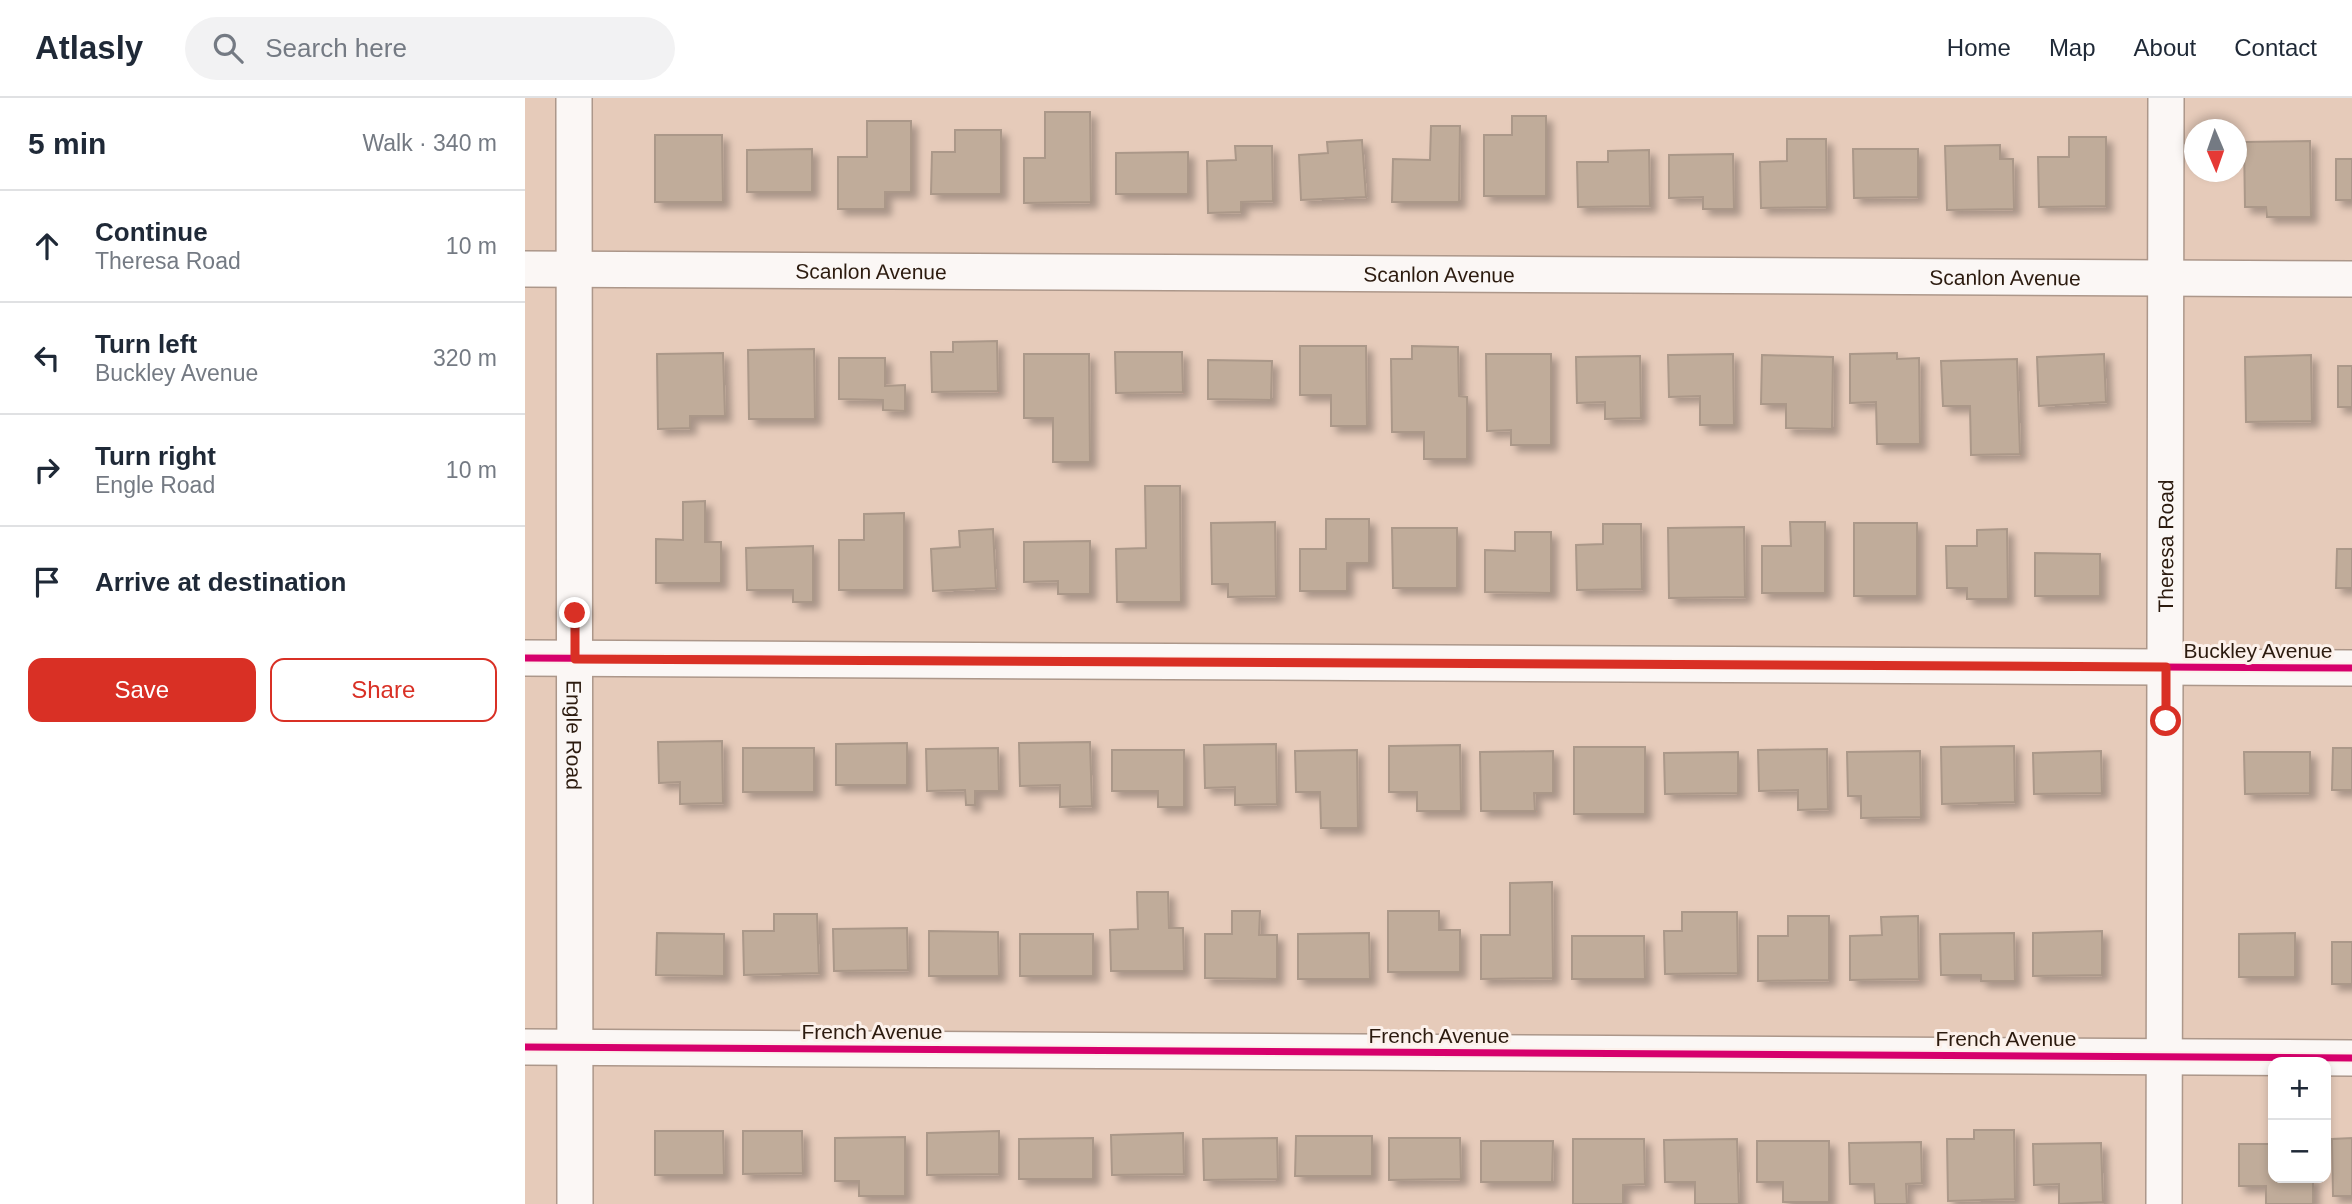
<!DOCTYPE html>
<meta charset="utf-8">
<style>
:root{--surface:#fff;--page:#f2f2f3;--text:#1f2937;--muted:#747a83;--line:#e0e1e3;--accent:#d93025}
body{margin:0;font-family:Helvetica,sans-serif;background:var(--page);color:var(--text)}
.controls{position:absolute;right:21px;bottom:21px;display:grid;overflow:hidden;border-radius:14px;box-shadow:0 4px 10px #0003}
.controls button{width:63px;height:63px;display:grid;place-items:center;padding:0;border:0;border-bottom:2px solid var(--line);background:var(--surface);color:var(--text);font:35px sans-serif}
.compass{position:absolute;left:1659px;top:21px;width:63px;height:63px;border-radius:50%;background:var(--surface);box-shadow:0 4px 10px #0003;rotate:178deg}
.stop{position:absolute;width:21px;height:21px;margin:-16px;border:5px solid #d93025;border-radius:50%;background:#fff}
.stop.end{background:#d93025;border-color:#fff;box-shadow:0 2px 7px #0008}
.list{margin:0;padding:0;list-style:none}
h2{display:flex;justify-content:space-between;align-items:center;height:91px;margin:0;padding:0 28px;font-size:30px}
h2 small{font-size:23px;font-weight:400;color:var(--muted)}
.list li{display:grid;grid-template-columns:46px 1fr auto;gap:21px;align-items:center;box-sizing:border-box;height:112px;padding:0 28px;border-top:2px solid var(--line)}
.list b{display:block;font-size:26px;white-space:nowrap}
.list p{margin:0;font-size:23px;white-space:nowrap;color:var(--muted)}
.list em{font-size:23px;font-style:normal;color:var(--muted)}
.actions{display:flex;gap:14px;padding:21px 28px}
.actions a{flex:1;padding:16px 0;border:2px solid var(--accent);border-radius:14px;text-align:center;font-size:24px;color:var(--accent)}
.actions .main{background:var(--accent);color:#fff}
.icon{flex:none;width:38px;height:38px;fill:none;stroke:currentColor;stroke-width:2;stroke-linecap:round;stroke-linejoin:round}
.map{position:relative;flex:none;width:1827px;height:1106px;overflow:hidden}
header{display:flex;align-items:center;gap:42px;box-sizing:border-box;height:98px;padding:0 35px;background:var(--surface);border-bottom:2px solid var(--line)}
header strong{font-size:33px}
nav{display:flex;gap:38px;margin-inline-start:auto;font-size:24px}
.search{width:490px;height:63px;background:var(--page);display:flex;align-items:center;gap:18px;box-sizing:border-box;padding:0 24px;border-radius:38px;color:var(--muted);font-size:26px}
main{display:flex}
aside{flex:1;background:var(--surface)}
.map>svg:first-child{display:block}
.building{fill:#c0ac9a;stroke:#ab9889;stroke-width:2;filter:url(#shadow)}
.lines{fill:none;stroke-linecap:round;stroke-linejoin:round}
.street-casing{stroke:#ac978a;stroke-width:38}
.street{stroke:#fbf7f5;stroke-width:35}
.cycleway-casing{stroke:#fcf1eb;stroke-width:11}
.cycleway{stroke:#d6006c;stroke-width:7}
.route{stroke:#d93025;stroke-width:9}
.labels{text-anchor:middle;dominant-baseline:central;stroke-width:6;stroke-linejoin:round;paint-order:stroke}
.street-label{font-size:21px;fill:#2c1b0f;stroke:#fcf1eb}
</style>
<header>
<strong>Atlasly</strong>
<div class="search"><svg class="icon" aria-label="search" viewBox="0 0 24 24"><circle cx="10" cy="10" r="6"/><path d="M15 15l6 6"/></svg>Search here</div>
<nav><a>Home</a><a>Map</a><a>About</a><a>Contact</a></nav>
</header>
<main>
<aside>
<h2>5 min<small>Walk · 340 m</small></h2>
<ul class="list">
<li><svg class="icon" aria-label="ahead" viewBox="0 0 24 24"><path d="M12 20V5M6 11l6-6 6 6"/></svg><div><b>Continue</b><p>Theresa Road</p></div><em>10 m</em></li>
<li><svg class="icon" aria-label="left" viewBox="0 0 24 24"><path d="M17 20v-9H6M10 6l-5 5 5 5"/></svg><div><b>Turn left</b><p>Buckley Avenue</p></div><em>320 m</em></li>
<li><svg class="icon" aria-label="right" viewBox="0 0 24 24"><path d="M7 20v-9h11M14 6l5 5-5 5"/></svg><div><b>Turn right</b><p>Engle Road</p></div><em>10 m</em></li>
<li><svg class="icon" aria-label="arrive" viewBox="0 0 24 24"><path d="M6 21V4h12l-3 4 3 4H6"/></svg><div><b>Arrive at destination</b></div></li>
</ul>
<div class="actions"><a class="main">Save</a><a>Share</a></div>
</aside>
<div class="map">
<svg width="1827" height="1106" viewBox="0 0 1827 1106">
<defs>
<filter id="shadow"><feDropShadow dx="6" dy="6" stdDeviation="3.5" flood-color="#0004"/></filter>
</defs>
<rect width="100%" height="100%" fill="#e6cbba"/>
<!-- building -->
<path class="building" d="M 520,14 L 565,14 L 566,104 L 499,105 L 499,60 L 520,60 Z
M 987,18 L 1021,18 L 1021,98 L 959,98 L 959,37 L 987,37 Z
M 342,23 L 386,23 L 386,94 L 360,94 L 360,111 L 313,111 L 313,59 L 342,59 Z
M 906,28 L 935,28 L 934,104 L 867,104 L 868,61 L 905,62 Z
M 430,32 L 476,32 L 476,96 L 406,96 L 407,54 L 430,54 Z
M 130,37 L 197,37 L 198,104 L 130,104 Z
M 1544,39 L 1581,39 L 1581,108 L 1514,109 L 1513,59 L 1544,59 Z
M 1262,41 L 1301,41 L 1302,109 L 1236,110 L 1235,64 L 1262,63 Z
M 837,42 L 841,99 L 776,102 L 774,57 L 803,55 L 802,44 Z
M 1785,43 L 1786,119 L 1742,119 L 1741,109 L 1720,109 L 1719,44 Z
M 1475,47 L 1475,61 L 1488,61 L 1489,111 L 1422,112 L 1420,48 Z
M 710,48 L 747,48 L 748,103 L 716,104 L 716,114 L 683,115 L 682,63 L 711,62 Z
M 287,51 L 287,94 L 222,94 L 222,52 Z
M 1328,51 L 1393,51 L 1393,99 L 1329,100 Z
M 1124,52 L 1125,108 L 1053,109 L 1052,64 L 1083,64 L 1083,53 Z
M 663,54 L 663,96 L 591,96 L 591,55 Z
M 1208,56 L 1209,111 L 1178,111 L 1178,99 L 1144,100 L 1144,57 Z
M 1811,61 L 1827,61 L 1827,102 L 1811,102 Z
M 472,243 L 473,293 L 407,294 L 406,254 L 428,254 L 428,244 Z
M 775,248 L 841,248 L 842,328 L 806,328 L 806,297 L 775,297 Z
M 887,248 L 933,249 L 934,298 L 942,299 L 942,361 L 899,361 L 899,334 L 867,334 L 866,261 L 887,261 Z
M 289,251 L 290,321 L 224,321 L 223,252 Z
M 590,254 L 657,254 L 658,294 L 591,295 Z
M 198,255 L 200,318 L 165,318 L 165,330 L 133,331 L 132,256 Z
M 1372,255 L 1372,261 L 1394,260 L 1395,346 L 1352,346 L 1351,304 L 1325,305 L 1325,256 Z
M 499,256 L 564,256 L 565,364 L 528,364 L 528,320 L 499,320 Z
M 961,256 L 1026,256 L 1026,347 L 986,347 L 986,332 L 962,333 Z
M 1208,256 L 1209,327 L 1175,327 L 1175,298 L 1144,299 L 1143,257 Z
M 1579,256 L 1581,304 L 1514,308 L 1512,259 Z
M 1237,257 L 1308,259 L 1307,331 L 1261,330 L 1261,306 L 1236,306 Z
M 1786,257 L 1787,323 L 1721,324 L 1720,259 Z
M 1115,258 L 1116,320 L 1080,321 L 1080,304 L 1052,305 L 1051,259 Z
M 314,260 L 360,260 L 360,288 L 380,287 L 380,313 L 358,312 L 358,302 L 314,301 Z
M 1492,261 L 1495,356 L 1446,357 L 1445,308 L 1418,308 L 1416,263 Z
M 683,262 L 747,263 L 746,302 L 683,301 Z
M 1813,268 L 1827,268 L 1827,309 L 1813,309 Z
M 620,388 L 655,388 L 656,504 L 592,504 L 591,451 L 621,450 Z
M 180,403 L 180,444 L 196,444 L 196,485 L 131,485 L 131,441 L 158,442 L 158,404 Z
M 379,415 L 379,492 L 314,492 L 314,442 L 339,442 L 339,416 Z
M 801,421 L 844,421 L 844,465 L 822,465 L 822,493 L 775,493 L 775,451 L 801,451 Z
M 750,424 L 751,498 L 703,499 L 703,486 L 687,486 L 686,425 Z
M 1265,424 L 1300,424 L 1300,495 L 1237,495 L 1237,448 L 1266,448 Z
M 1329,425 L 1392,425 L 1392,498 L 1329,498 Z
M 1078,426 L 1116,426 L 1117,491 L 1052,492 L 1051,447 L 1078,446 Z
M 1219,429 L 1220,499 L 1144,500 L 1143,430 Z
M 867,430 L 932,430 L 932,490 L 868,490 Z
M 468,431 L 471,490 L 408,493 L 406,451 L 435,449 L 434,433 Z
M 1482,431 L 1483,501 L 1442,501 L 1442,490 L 1422,490 L 1421,448 L 1452,448 L 1452,432 Z
M 990,434 L 1026,434 L 1026,495 L 960,494 L 960,452 L 990,453 Z
M 565,443 L 565,496 L 533,496 L 533,483 L 499,484 L 499,444 Z
M 288,448 L 288,504 L 268,504 L 268,492 L 222,492 L 221,450 Z
M 1812,451 L 1827,451 L 1827,490 L 1811,490 Z
M 1510,455 L 1575,456 L 1575,498 L 1510,498 Z
M 197,643 L 198,705 L 155,706 L 155,684 L 134,685 L 133,644 Z
M 565,644 L 567,708 L 535,709 L 535,687 L 495,688 L 494,645 Z
M 382,645 L 382,687 L 311,687 L 311,646 Z
M 751,646 L 752,706 L 710,707 L 710,689 L 680,690 L 679,647 Z
M 935,647 L 936,713 L 892,713 L 892,694 L 864,694 L 864,648 Z
M 1489,648 L 1490,704 L 1417,706 L 1416,649 Z
M 1049,649 L 1120,649 L 1120,716 L 1049,716 Z
M 218,650 L 289,650 L 289,694 L 218,694 Z
M 473,650 L 474,693 L 450,693 L 450,707 L 441,707 L 440,692 L 402,693 L 401,651 Z
M 1808,650 L 1827,650 L 1827,692 L 1807,692 Z
M 1302,651 L 1303,711 L 1273,712 L 1273,692 L 1234,693 L 1233,652 Z
M 587,652 L 659,652 L 659,709 L 633,709 L 633,693 L 587,693 Z
M 832,652 L 833,730 L 796,730 L 795,694 L 771,694 L 770,653 Z
M 1028,653 L 1028,695 L 1009,695 L 1010,713 L 956,713 L 955,654 Z
M 1395,653 L 1396,719 L 1336,720 L 1336,698 L 1323,698 L 1322,654 Z
M 1576,653 L 1577,695 L 1509,696 L 1508,655 Z
M 1213,654 L 1213,695 L 1140,696 L 1139,655 Z
M 1719,654 L 1785,654 L 1785,695 L 1720,696 Z
M 1027,784 L 1028,880 L 956,881 L 956,837 L 985,837 L 985,785 Z
M 612,794 L 643,794 L 644,830 L 658,830 L 659,873 L 586,873 L 585,832 L 613,831 Z
M 707,813 L 735,813 L 734,837 L 752,837 L 752,881 L 680,880 L 680,836 L 707,836 Z
M 863,813 L 914,813 L 914,832 L 935,832 L 935,874 L 863,874 Z
M 1157,814 L 1212,814 L 1213,875 L 1140,876 L 1139,833 L 1157,833 Z
M 249,816 L 292,816 L 294,875 L 219,877 L 218,833 L 249,833 Z
M 1263,818 L 1304,818 L 1304,882 L 1233,883 L 1233,838 L 1263,838 Z
M 1393,818 L 1394,881 L 1325,882 L 1325,838 L 1357,837 L 1356,819 Z
M 382,830 L 383,872 L 309,873 L 308,831 Z
M 404,833 L 473,834 L 474,878 L 404,878 Z
M 1577,833 L 1577,877 L 1508,878 L 1508,835 Z
M 132,835 L 199,836 L 199,878 L 131,877 Z
M 844,835 L 845,881 L 773,881 L 773,836 Z
M 1489,835 L 1490,883 L 1456,883 L 1456,877 L 1416,877 L 1415,836 Z
M 1770,835 L 1770,879 L 1714,879 L 1714,836 Z
M 495,836 L 568,836 L 568,878 L 495,878 Z
M 1047,838 L 1119,838 L 1120,881 L 1047,881 Z
M 1807,844 L 1827,844 L 1827,886 L 1807,886 Z
M 1449,1032 L 1489,1032 L 1490,1101 L 1423,1103 L 1422,1041 L 1449,1041 Z
M 130,1033 L 198,1033 L 199,1077 L 130,1077 Z
M 218,1033 L 277,1033 L 278,1075 L 218,1076 Z
M 474,1033 L 474,1076 L 402,1077 L 402,1035 Z
M 658,1035 L 659,1076 L 587,1077 L 586,1037 Z
M 771,1038 L 847,1038 L 847,1078 L 770,1078 Z
M 380,1039 L 380,1098 L 334,1098 L 334,1083 L 310,1083 L 310,1040 Z
M 568,1040 L 568,1081 L 494,1081 L 494,1041 Z
M 752,1040 L 753,1081 L 679,1082 L 678,1041 Z
M 864,1040 L 935,1040 L 936,1081 L 864,1082 Z
M 1827,1040 L 1827,1098 L 1808,1098 L 1807,1041 Z
M 1048,1041 L 1119,1041 L 1120,1086 L 1098,1087 L 1098,1106 L 1048,1106 Z
M 1212,1041 L 1214,1106 L 1170,1106 L 1170,1084 L 1140,1084 L 1139,1042 Z
M 956,1043 L 1028,1043 L 1027,1084 L 956,1084 Z
M 1232,1043 L 1304,1043 L 1304,1104 L 1258,1104 L 1258,1084 L 1232,1084 Z
M 1396,1044 L 1397,1085 L 1381,1086 L 1382,1106 L 1350,1106 L 1349,1086 L 1325,1086 L 1324,1045 Z
M 1576,1045 L 1578,1104 L 1534,1106 L 1534,1086 L 1509,1087 L 1508,1046 Z
M 1714,1046 L 1748,1046 L 1748,1080 L 1788,1080 L 1788,1106 L 1741,1106 L 1741,1088 L 1714,1088 Z"/>
<g class="lines">
<defs>
<g id="street">
<path id="s1" d="M 49,0 L 50,1106"/>
<path id="s2" d="M 0,171 L 1827,181"/>
<path d="M 0,560 L 1827,570"/>
<path d="M 0,949 L 1827,960"/>
<path id="s3" d="M 1639,1106 L 1641,0"/>
</g>
</defs>
<!-- street casing -->
<use href="#street" class="street-casing"/>
<!-- street -->
<use href="#street" class="street"/>
<defs>
<path id="cycleway" d="M 0,560 L 1827,570
M 0,949 L 1827,960"/>
</defs>
<!-- cycleway casing -->
<use href="#cycleway" class="cycleway-casing"/>
<!-- cycleway -->
<use href="#cycleway" class="cycleway"/>
</g>
<g class="lines">
<!-- route -->
<path class="route" d="M 50,515 L 50,561 L 1641,569 L 1641,623"/>
</g>
<g class="labels">
<!-- street labels -->
<g class="street-label">
<text stroke="none"><textPath href="#s2" startOffset="346">Scanlon Avenue</textPath></text>
<text stroke="none"><textPath href="#s2" startOffset="914">Scanlon Avenue</textPath></text>
<text stroke="none"><textPath href="#s2" startOffset="1480">Scanlon Avenue</textPath></text>
<text stroke="none"><textPath href="#s3" startOffset="658">Theresa Road</textPath></text>
<text x="1733" y="552">Buckley Avenue</text>
<text stroke="none"><textPath href="#s1" startOffset="637">Engle Road</textPath></text>
<text x="347" y="933">French Avenue</text>
<text x="914" y="937">French Avenue</text>
<text x="1481" y="940">French Avenue</text>
</g>
</g>
</svg>
<div class="controls">
<button>+</button>
<button>−</button>
</div>
<svg class="compass" viewBox="-18 -18 36 36"><path d="M0-13l5 13h-10z" fill="#e53935"/><path d="M0 13l5-13h-10z" fill="#747a83"/></svg>
<div class="stop" style="left:1641px;top:623px"></div>
<div class="stop end" style="left:50px;top:515px"></div>
</div>
</main>
